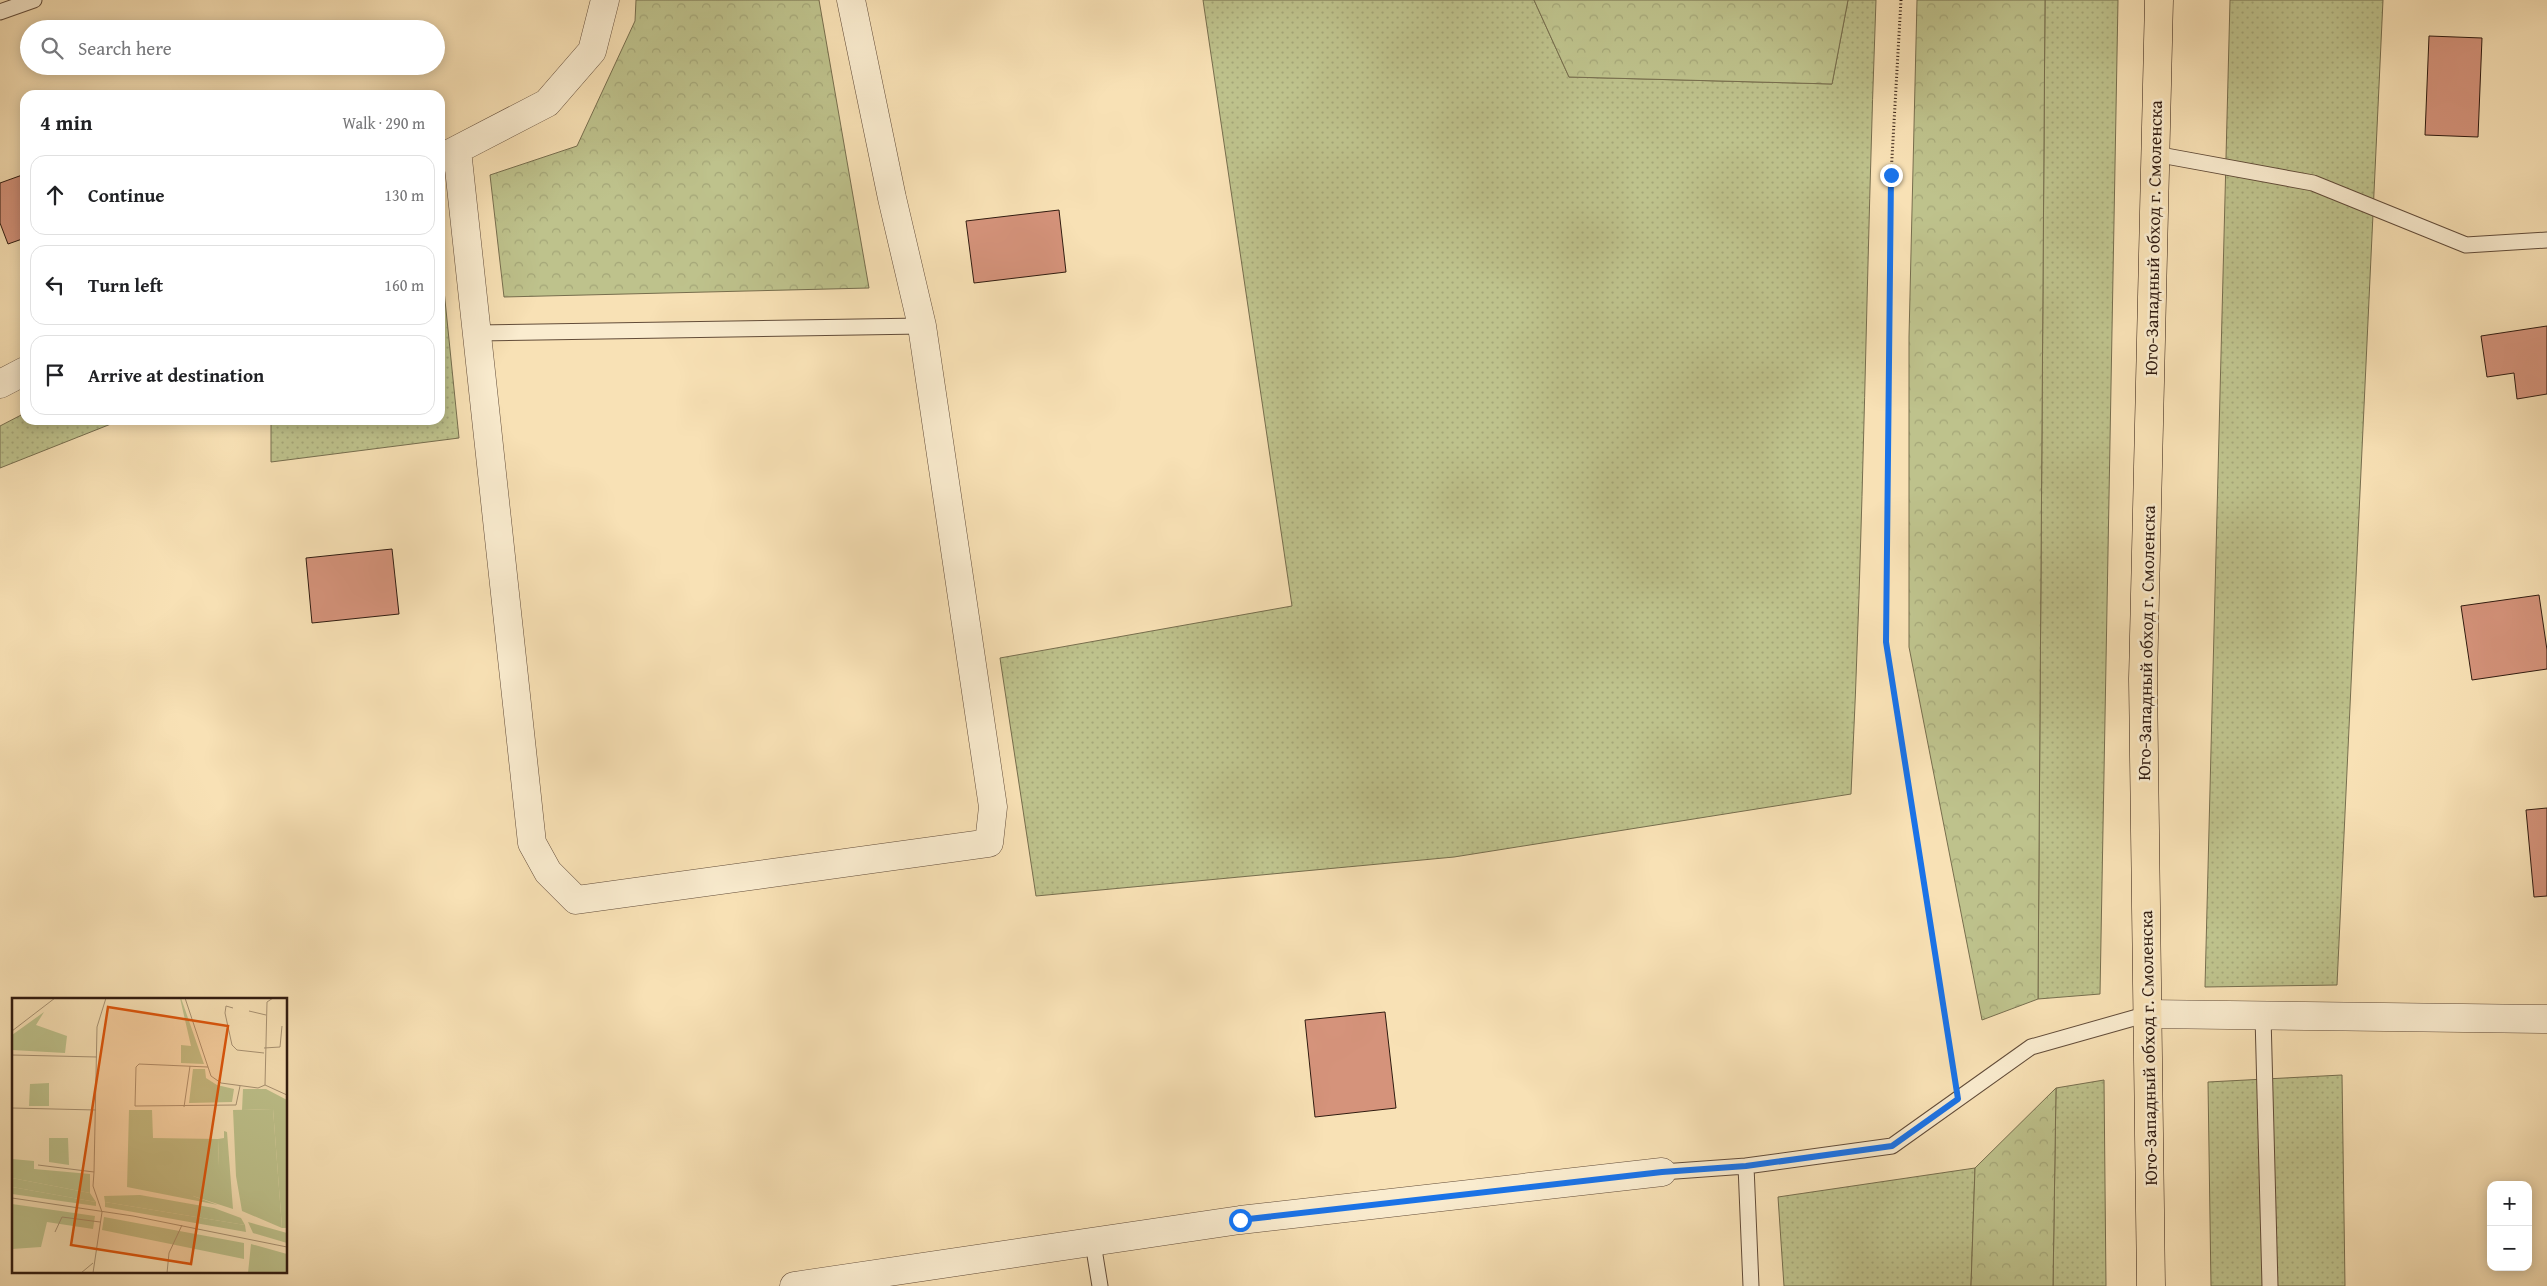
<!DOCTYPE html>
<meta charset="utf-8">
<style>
:root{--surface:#fff;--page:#f2f2f2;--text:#202124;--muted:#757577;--line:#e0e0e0}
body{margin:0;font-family:"Gentium Book Plus",serif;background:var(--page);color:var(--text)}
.controls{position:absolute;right:15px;bottom:15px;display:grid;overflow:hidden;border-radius:10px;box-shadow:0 2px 12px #0003}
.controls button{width:45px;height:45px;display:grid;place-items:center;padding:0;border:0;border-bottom:1px solid var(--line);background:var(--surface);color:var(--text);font:25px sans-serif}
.stop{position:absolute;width:15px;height:15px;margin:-11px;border:4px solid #1a73e8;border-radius:50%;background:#fff}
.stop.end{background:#1a73e8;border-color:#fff;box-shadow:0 1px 5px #0008}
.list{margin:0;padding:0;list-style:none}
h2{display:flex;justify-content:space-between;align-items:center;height:65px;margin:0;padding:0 20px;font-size:21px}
h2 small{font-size:16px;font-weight:400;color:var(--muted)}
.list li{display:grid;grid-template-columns:32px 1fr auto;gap:15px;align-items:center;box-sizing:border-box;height:80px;margin:0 10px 10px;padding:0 10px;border:1px solid var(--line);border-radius:15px}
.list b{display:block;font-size:19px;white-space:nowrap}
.list em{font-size:16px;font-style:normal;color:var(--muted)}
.icon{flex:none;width:28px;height:28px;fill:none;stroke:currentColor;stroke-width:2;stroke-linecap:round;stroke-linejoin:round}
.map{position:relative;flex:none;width:2547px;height:1286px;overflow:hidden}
.search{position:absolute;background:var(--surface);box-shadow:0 2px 12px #0003;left:20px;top:20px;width:425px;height:55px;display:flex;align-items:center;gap:12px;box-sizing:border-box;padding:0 18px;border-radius:28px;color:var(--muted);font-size:19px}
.panel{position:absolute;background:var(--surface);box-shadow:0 2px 12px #0003;left:20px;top:90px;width:425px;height:335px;border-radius:15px}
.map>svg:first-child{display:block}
.grass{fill:url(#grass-dots);stroke:#776e4e}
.forest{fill:url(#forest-crowns);stroke:#776e4e}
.building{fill:#d5937b;stroke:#301b10}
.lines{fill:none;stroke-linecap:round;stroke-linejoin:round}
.lane-casing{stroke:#624c39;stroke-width:17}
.street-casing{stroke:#624c39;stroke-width:29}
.highway-casing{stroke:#301b10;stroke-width:29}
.path{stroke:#301b10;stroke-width:3;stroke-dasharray:1 2.5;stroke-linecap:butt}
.lane{stroke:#faeccf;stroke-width:15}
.street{stroke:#faeccf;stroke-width:28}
.highway{stroke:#f8e1b5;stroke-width:28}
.route{stroke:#1a73e8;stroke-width:6}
.labels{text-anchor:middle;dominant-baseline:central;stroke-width:5;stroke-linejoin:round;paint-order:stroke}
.street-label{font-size:18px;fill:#301b10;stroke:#faeccf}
.inset-road{fill:none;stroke:#a89273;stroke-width:1}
.view{fill:#df560c;fill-opacity:0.15;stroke:#df560c;stroke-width:2.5}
.inset-edge{fill:none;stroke:#301b10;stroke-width:2.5}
</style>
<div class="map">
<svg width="2547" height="1286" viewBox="0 0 2547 1286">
<defs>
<pattern id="grass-dots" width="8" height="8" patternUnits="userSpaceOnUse" patternTransform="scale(1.25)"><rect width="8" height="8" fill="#bec28c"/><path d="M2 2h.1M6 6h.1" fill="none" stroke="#a4a678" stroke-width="1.8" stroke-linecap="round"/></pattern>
<pattern id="forest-crowns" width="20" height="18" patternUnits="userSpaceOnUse" patternTransform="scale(1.25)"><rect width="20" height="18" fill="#bec28c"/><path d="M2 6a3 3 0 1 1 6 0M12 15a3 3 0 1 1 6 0" fill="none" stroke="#a4a678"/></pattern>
</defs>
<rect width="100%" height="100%" fill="#f8e1b5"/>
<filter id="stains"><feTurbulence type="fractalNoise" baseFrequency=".004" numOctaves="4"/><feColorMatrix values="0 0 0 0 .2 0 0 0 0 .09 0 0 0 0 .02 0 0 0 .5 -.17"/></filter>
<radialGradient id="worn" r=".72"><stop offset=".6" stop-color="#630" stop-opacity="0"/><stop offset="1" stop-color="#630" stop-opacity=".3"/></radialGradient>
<!-- grass -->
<path class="grass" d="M 1203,0 L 1534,0 L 1569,77 L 1832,84 L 1848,0 L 1876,0 C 1866,265 1864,530 1851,794 L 1454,857 L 1036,896 L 1000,658 L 1292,606 Z
M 2045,0 L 2118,0 L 2100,994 L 2038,999 Z
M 2230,0 L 2383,0 L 2337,985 L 2205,987 Z
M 440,251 L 459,438 L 271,462 L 271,420 L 440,420 Z
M 25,413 L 25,420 L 121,420 L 0,468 L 0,426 Z
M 2342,1075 L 2345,1286 L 2211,1286 L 2208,1082 Z
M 2104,1080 L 2106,1286 L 2053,1286 L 2056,1088 Z
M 1975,1168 L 1971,1286 L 1784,1286 L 1778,1197 Z"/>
<!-- forest -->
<path class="forest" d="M 636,0 L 819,0 L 869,288 L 504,297 L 490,175 L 577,146 L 635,21 Z
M 1534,0 L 1848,0 L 1832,84 L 1569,77 Z
M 1917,0 L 2045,0 L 2038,999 L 1982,1020 L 1909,647 L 1909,337 Z
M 2056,1088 L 2053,1286 L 1971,1286 L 1975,1168 Z"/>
<!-- building -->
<path class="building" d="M 2429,36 L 2482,38 L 2478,137 L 2425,135 Z
M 25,174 L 25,238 L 8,244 L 0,223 L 0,183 Z
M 1059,210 L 1066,272 L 974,283 L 966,221 Z
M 2547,326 L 2547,394 L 2517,399 L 2514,373 L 2487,377 L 2481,336 Z
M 392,549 L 399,614 L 312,623 L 306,558 Z
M 2539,595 L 2547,650 L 2547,669 L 2472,680 L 2461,606 Z
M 2547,808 L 2547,896 L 2534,897 L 2526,810 Z
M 1385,1012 L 1396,1108 L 1315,1117 L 1305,1020 Z"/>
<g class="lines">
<defs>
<path id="lane" d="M 0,12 L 34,0
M 2155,154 L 2313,183 L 2466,245 L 2547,240
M 477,333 L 922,326
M 2263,1016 L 2270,1286
M 1746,1166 L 1892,1146 L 2031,1047 L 2148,1014
M 1662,1172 L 1746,1166 L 1751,1286
M 1093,1243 L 1100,1286"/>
<path id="street" d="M 457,150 L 532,843 L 548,872 L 576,900 L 989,843 L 993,807 L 922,326 L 892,198 L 851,0
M 441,158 L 547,103 L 592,51 L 605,0
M 0,384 L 25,371
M 2148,1014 L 2547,1019
M 794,1286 L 1240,1220 L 1662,1172"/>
<path id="highway" d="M 2151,1286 L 2143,679 L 2159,0"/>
</defs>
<!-- lane casing -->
<use href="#lane" class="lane-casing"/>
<!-- street casing -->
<use href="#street" class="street-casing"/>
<!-- highway casing -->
<use href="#highway" class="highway-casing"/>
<!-- path -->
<path class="path" d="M 1901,0 L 1891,175 L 1886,642 L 1953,1069"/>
<!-- lane -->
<use href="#lane" class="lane"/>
<!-- street -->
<use href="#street" class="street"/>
<!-- highway -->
<use href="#highway" class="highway"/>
</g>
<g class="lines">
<!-- route -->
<path class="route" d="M 1240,1220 L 1662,1172 L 1746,1166 L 1892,1146 L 1958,1099 L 1886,642 L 1891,175"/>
</g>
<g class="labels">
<!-- street labels -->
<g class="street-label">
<text transform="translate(2153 238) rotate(-89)">Юго-Западный обход г. Смоленска</text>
<text transform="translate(2146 643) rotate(-89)">Юго-Западный обход г. Смоленска</text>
<text transform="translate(2148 1048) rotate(-91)">Юго-Западный обход г. Смоленска</text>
</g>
</g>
<!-- overview -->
<g transform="translate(12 998)">
<rect width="275" height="275" fill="#f8e1b5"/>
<path d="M 168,0 L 169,0 L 192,66 L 169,65 L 169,47 L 179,48 ZM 32,14 L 24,27 L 55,38 L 53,55 L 0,52 L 0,37 ZM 37,85 L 37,108 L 17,108 L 18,86 ZM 261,111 L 270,230 L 230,213 L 224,178 L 221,112 ZM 117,112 L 140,112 L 141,140 L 206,141 L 207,168 L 181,198 L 206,207 L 115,189 ZM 37,140 L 56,140 L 57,167 L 37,164 ZM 0,161 L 22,163 L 22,171 L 78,176 L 78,195 L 0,180 ZM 0,189 L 84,204 L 84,208 L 0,196 ZM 93,204 L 233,227 L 234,234 L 93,209 ZM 0,206 L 83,218 L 81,231 L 35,224 L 29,249 L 0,251 ZM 92,219 L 232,245 L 232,261 L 90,232 ZM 236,224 L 275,235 L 275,245 L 241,235 ZM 239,246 L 275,256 L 275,275 L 236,275 Z" fill="#bec28c"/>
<path d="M 181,71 L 193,71 L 194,80 L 205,87 L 222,91 L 220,104 L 177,105 ZM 231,91 L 254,91 L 275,102 L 275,230 L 270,230 L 261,111 L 230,112 ZM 212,133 L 215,134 L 221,211 L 181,198 L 186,173 L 207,167 L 206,141 L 212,140 ZM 0,180 L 78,195 L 84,204 L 0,189 ZM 128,197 L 202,210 L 229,220 L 233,227 L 93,204 L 92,198 Z" fill="#bec28c"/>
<path class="inset-road" d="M 173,0 L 199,78 L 209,85 L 246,90 L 253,87 L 255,4 L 261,0M 221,10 L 214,8 L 213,15 L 220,47 L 225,52 L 252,55M 237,13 L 254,17M 0,33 L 43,0M 252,50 L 268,49 L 270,28M 0,57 L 85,59M 196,69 L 127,66 L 124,69 L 123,108 L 224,107 L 228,88M 253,87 L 275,97M 172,109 L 178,68M 0,110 L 84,112M 26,167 L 82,174 L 85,29 L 94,0M 0,200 L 121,218 L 275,249M 43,234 L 50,219 L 88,224M 69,275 L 81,265M 81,275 L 90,214 L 81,188 L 82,174M 155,275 L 157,255 L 170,227"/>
<path class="view" d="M 96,9 L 216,28 L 179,266 L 59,247 Z"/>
<rect width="275" height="275" class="inset-edge"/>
</g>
<rect width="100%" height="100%" filter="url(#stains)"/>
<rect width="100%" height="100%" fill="url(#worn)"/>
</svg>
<div class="controls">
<button>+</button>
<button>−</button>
</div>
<div class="stop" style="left:1240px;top:1220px"></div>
<div class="stop end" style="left:1891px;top:175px"></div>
<div class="search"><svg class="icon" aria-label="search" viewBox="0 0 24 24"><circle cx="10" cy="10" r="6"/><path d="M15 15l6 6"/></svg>Search here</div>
<section class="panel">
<h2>4 min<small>Walk · 290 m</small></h2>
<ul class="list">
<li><svg class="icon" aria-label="ahead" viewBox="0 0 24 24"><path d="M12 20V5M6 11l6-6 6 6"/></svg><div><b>Continue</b></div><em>130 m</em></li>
<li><svg class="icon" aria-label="left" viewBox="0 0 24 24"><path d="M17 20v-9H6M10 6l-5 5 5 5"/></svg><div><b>Turn left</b></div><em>160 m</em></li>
<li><svg class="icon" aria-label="arrive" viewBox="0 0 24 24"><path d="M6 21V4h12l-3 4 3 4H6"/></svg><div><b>Arrive at destination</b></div></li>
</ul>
</section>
</div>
